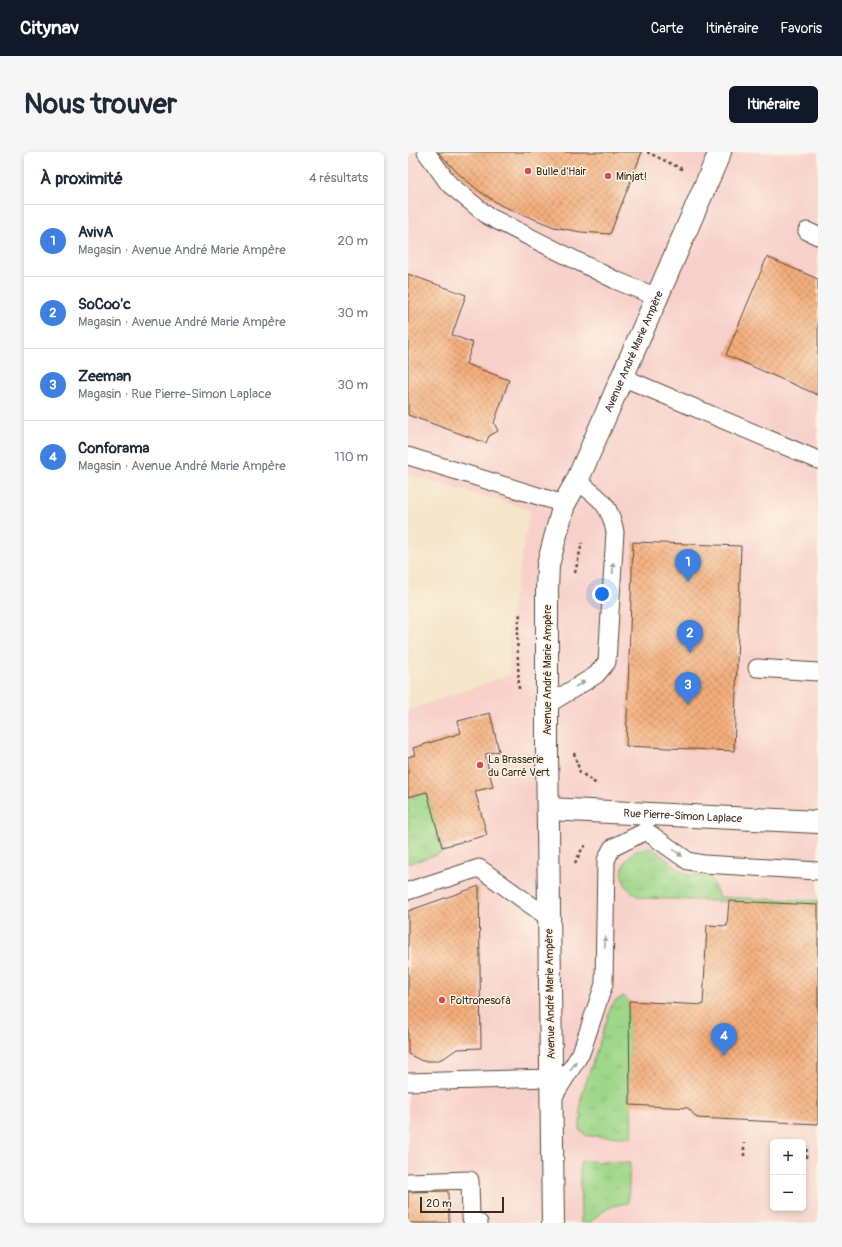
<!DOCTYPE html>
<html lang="fr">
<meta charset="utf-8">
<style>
:root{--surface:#fff;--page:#f6f6f7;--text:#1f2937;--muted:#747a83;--line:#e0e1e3;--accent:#111827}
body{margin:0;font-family:Pangolin,sans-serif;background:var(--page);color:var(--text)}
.controls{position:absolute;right:12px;bottom:12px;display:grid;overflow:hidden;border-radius:6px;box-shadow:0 2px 6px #0003}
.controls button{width:36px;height:36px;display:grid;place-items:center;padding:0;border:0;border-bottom:1px solid var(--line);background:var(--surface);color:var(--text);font:20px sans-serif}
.scale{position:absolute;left:12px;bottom:10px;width:84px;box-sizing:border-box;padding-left:4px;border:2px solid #3b2a1e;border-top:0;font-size:11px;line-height:14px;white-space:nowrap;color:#3b2a1e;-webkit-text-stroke:3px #fcf5e5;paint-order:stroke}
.you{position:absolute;left:194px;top:442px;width:14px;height:14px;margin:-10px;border:3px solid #fff;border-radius:50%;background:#1a73e8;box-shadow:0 0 0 6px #1a73e833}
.badge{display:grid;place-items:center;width:26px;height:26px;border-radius:50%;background:var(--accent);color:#fff;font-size:13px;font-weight:700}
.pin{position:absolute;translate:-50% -33px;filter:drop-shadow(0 1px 2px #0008)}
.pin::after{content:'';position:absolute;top:21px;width:14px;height:12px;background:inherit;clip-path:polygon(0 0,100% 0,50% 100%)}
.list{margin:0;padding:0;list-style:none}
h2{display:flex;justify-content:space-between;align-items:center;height:52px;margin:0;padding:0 16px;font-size:17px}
h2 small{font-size:13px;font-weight:400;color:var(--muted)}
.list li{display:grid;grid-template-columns:26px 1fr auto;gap:12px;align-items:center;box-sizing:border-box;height:72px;padding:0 16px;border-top:1px solid var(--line)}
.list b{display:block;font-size:15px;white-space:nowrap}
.list p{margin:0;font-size:13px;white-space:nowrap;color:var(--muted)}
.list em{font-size:13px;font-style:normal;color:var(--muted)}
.map{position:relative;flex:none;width:410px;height:1071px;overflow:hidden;border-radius:6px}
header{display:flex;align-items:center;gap:24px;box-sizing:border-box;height:56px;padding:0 20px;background:var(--accent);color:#fff}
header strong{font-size:19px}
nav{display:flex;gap:22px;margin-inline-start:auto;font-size:14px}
.intro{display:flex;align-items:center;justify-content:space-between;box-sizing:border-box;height:96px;padding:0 24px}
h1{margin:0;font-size:28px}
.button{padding:10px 18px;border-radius:6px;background:var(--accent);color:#fff;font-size:14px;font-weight:700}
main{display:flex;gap:24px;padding:0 24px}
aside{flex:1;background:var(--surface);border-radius:6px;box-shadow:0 2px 6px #0003}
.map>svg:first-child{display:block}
.built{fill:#f7d0ca;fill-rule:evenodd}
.grass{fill:url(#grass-tufts);stroke:#6d8054}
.building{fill:url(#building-cross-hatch)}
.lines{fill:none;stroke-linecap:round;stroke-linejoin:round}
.service-casing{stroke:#574638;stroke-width:19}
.minor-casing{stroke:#574638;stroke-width:24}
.path{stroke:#574638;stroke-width:2.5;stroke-dasharray:3 3;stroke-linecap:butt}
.service{stroke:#fff;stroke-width:17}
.minor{stroke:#fff;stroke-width:22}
.oneway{fill:#a79f9a}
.poi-dot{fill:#d1495b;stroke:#fcf5e5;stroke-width:1.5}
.labels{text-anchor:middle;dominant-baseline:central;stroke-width:3;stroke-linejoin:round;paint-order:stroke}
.poi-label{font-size:11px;fill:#3b2a1e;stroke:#fcf5e5;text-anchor:start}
.street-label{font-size:11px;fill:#3b2a1e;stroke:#fcf5e5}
</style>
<header>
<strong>Citynav</strong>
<nav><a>Carte</a><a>Itinéraire</a><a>Favoris</a></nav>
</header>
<div class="intro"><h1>Nous trouver</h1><a class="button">Itinéraire</a></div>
<main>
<aside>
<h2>À proximité<small>4 résultats</small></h2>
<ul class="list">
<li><span class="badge" style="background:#3f7fe0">1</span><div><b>AvivA</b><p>Magasin · Avenue André Marie Ampère</p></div><em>20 m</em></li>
<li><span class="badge" style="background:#3f7fe0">2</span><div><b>SoCoo'c</b><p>Magasin · Avenue André Marie Ampère</p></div><em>30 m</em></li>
<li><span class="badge" style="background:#3f7fe0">3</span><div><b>Zeeman</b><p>Magasin · Rue Pierre-Simon Laplace</p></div><em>30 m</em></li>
<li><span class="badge" style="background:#3f7fe0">4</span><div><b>Conforama</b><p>Magasin · Avenue André Marie Ampère</p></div><em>110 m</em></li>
</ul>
</aside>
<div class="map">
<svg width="410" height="1071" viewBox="0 0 410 1071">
<defs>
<pattern id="grass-tufts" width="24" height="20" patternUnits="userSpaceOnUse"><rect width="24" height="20" fill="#9fd78a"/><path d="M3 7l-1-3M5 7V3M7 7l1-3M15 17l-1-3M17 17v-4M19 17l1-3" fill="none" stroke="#8ab977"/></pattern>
<pattern id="building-cross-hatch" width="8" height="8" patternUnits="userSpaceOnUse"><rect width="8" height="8" fill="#f4af7d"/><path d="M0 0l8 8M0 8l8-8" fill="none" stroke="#c78f66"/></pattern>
</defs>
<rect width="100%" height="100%" fill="#fcf5e5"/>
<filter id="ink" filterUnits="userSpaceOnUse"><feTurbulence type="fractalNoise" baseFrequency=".025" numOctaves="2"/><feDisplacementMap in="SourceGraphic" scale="8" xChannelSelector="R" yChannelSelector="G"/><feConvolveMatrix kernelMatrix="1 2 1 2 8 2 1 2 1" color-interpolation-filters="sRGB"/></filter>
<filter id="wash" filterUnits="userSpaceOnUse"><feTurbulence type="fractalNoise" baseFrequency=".012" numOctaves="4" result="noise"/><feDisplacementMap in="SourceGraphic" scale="16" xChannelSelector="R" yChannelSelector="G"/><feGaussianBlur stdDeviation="0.9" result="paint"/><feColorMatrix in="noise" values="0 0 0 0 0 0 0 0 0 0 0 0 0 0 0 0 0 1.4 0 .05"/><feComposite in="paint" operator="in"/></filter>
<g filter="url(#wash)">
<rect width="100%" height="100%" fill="#f5e6cb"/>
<!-- built -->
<path class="built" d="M 0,0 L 410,0 L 410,1071 L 0,1071 L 0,558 L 102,523 L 100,479 L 122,358 L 0,322 ZM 365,990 L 395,990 L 395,1056 L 365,1056 Z"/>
<!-- grass -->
<path class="grass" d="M 19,640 L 36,700 L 0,712 L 0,645 Z
M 238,696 L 244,696 L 276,721 L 281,723 L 302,724 L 311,745 L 410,749 L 410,753 L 235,746 C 206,737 208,701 238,696 Z
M 216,844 L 221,849 L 224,985 L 179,984 L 172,978 L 172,967 L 174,967 L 174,963 L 172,963 L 173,946 L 203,855 L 207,849 Z
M 176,1009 L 222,1011 L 220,1051 C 203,1053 194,1058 182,1071 L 173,1071 L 172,1011 Z"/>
<g id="blocks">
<!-- building -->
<path class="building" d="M 30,0 L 234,0 L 202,82 L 173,80 L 146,75 L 94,54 L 71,39 L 50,21 Z
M 359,105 L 410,127 L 410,243 L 318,203 Z
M 0,122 L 58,143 L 44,183 L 65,191 L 58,212 L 101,228 L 86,271 L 90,279 L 81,284 L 78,291 L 0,263 Z
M 225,390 L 333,394 L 326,599 L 218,594 Z
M 82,561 L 91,599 L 77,602 L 85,635 L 67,639 L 79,683 L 34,695 L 19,640 L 0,645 L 0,605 L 7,603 L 5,596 L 53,581 L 50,569 Z
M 71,734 L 73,896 L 49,897 L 36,906 L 28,909 L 14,909 L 0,902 L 0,759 Z
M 321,749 L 410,753 L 410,972 L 289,966 L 280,956 L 222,953 L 221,849 L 295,853 L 299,773 L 319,774 Z
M 40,1039 L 41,1071 L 0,1071 L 0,1040 Z"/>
</g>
</g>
<g filter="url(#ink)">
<use href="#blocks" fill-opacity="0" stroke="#574638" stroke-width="1"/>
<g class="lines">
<defs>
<path id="service" d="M 18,0 L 41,32 L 80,64 L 207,128 L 249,145
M 399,79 L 410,84
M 214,225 L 410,308
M 0,304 L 156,352
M 349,516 L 410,520
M 139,553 L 188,523 L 199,510 L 207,380 C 202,352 191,345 169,329
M 238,679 L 280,709 L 296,712 L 410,719
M 0,739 L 71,716 L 141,766
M 0,930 L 143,926
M 144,947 L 173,901 L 196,832 L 198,708 L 204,696 L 238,679
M 0,1030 L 62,1028 L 63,1066 L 71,1071"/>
<g id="minor">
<path id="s1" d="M 140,657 L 410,670"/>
<path id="s2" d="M 145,1071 L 139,598 L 139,438 L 140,413 L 156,352 L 169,329 L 312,0"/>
</g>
</defs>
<!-- service casing -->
<use href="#service" class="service-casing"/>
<!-- minor casing -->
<use href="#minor" class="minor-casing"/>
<!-- path -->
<path class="path" d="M 239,0 L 276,18
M 167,421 L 174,391
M 111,537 L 109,482 L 112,462
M 166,601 L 172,620 L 190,633
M 167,711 L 175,695 L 178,694
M 336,1004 L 336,991
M 398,1006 L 399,994"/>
<!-- service -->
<use href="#service" class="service"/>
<!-- minor -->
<use href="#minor" class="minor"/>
</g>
<!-- one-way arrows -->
<defs><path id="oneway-solid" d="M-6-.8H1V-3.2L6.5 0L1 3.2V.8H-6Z"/></defs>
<g class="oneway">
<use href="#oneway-solid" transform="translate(205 416) rotate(-87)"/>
<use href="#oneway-solid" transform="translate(172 532) rotate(-31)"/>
<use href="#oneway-solid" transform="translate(270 701) rotate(37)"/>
<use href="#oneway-solid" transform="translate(197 790) rotate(-89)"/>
<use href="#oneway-solid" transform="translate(165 914) rotate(-57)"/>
</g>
</g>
<!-- markers -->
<g class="poi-dot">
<circle cx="120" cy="19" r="4"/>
<circle cx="200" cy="24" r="4"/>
<circle cx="72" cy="613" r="4"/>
<circle cx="34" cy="848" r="4"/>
</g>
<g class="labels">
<!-- poi labels -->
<g class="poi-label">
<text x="128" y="19">Bulle d'Hair</text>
<text x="208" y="24">Minjat!</text>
<text x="80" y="607">La Brasserie<tspan x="80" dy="13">du Carré Vert</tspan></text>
<text x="42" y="848">Poltronesofà</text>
</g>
<!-- street labels -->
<g class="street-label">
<text stroke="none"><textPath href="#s2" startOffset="889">Avenue André Marie Ampère</textPath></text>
<text transform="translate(139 518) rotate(-90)">Avenue André Marie Ampère</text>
<text stroke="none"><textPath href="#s1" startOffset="135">Rue Pierre-Simon Laplace</textPath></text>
<text transform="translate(142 842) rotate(-91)">Avenue André Marie Ampère</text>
</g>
</g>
</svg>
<div class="controls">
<button>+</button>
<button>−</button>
</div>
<div class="scale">20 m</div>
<div class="you"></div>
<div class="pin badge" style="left:280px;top:430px;background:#3f7fe0">1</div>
<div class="pin badge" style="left:282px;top:501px;background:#3f7fe0">2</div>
<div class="pin badge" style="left:280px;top:553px;background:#3f7fe0">3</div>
<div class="pin badge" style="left:316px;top:904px;background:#3f7fe0">4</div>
</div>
</main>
